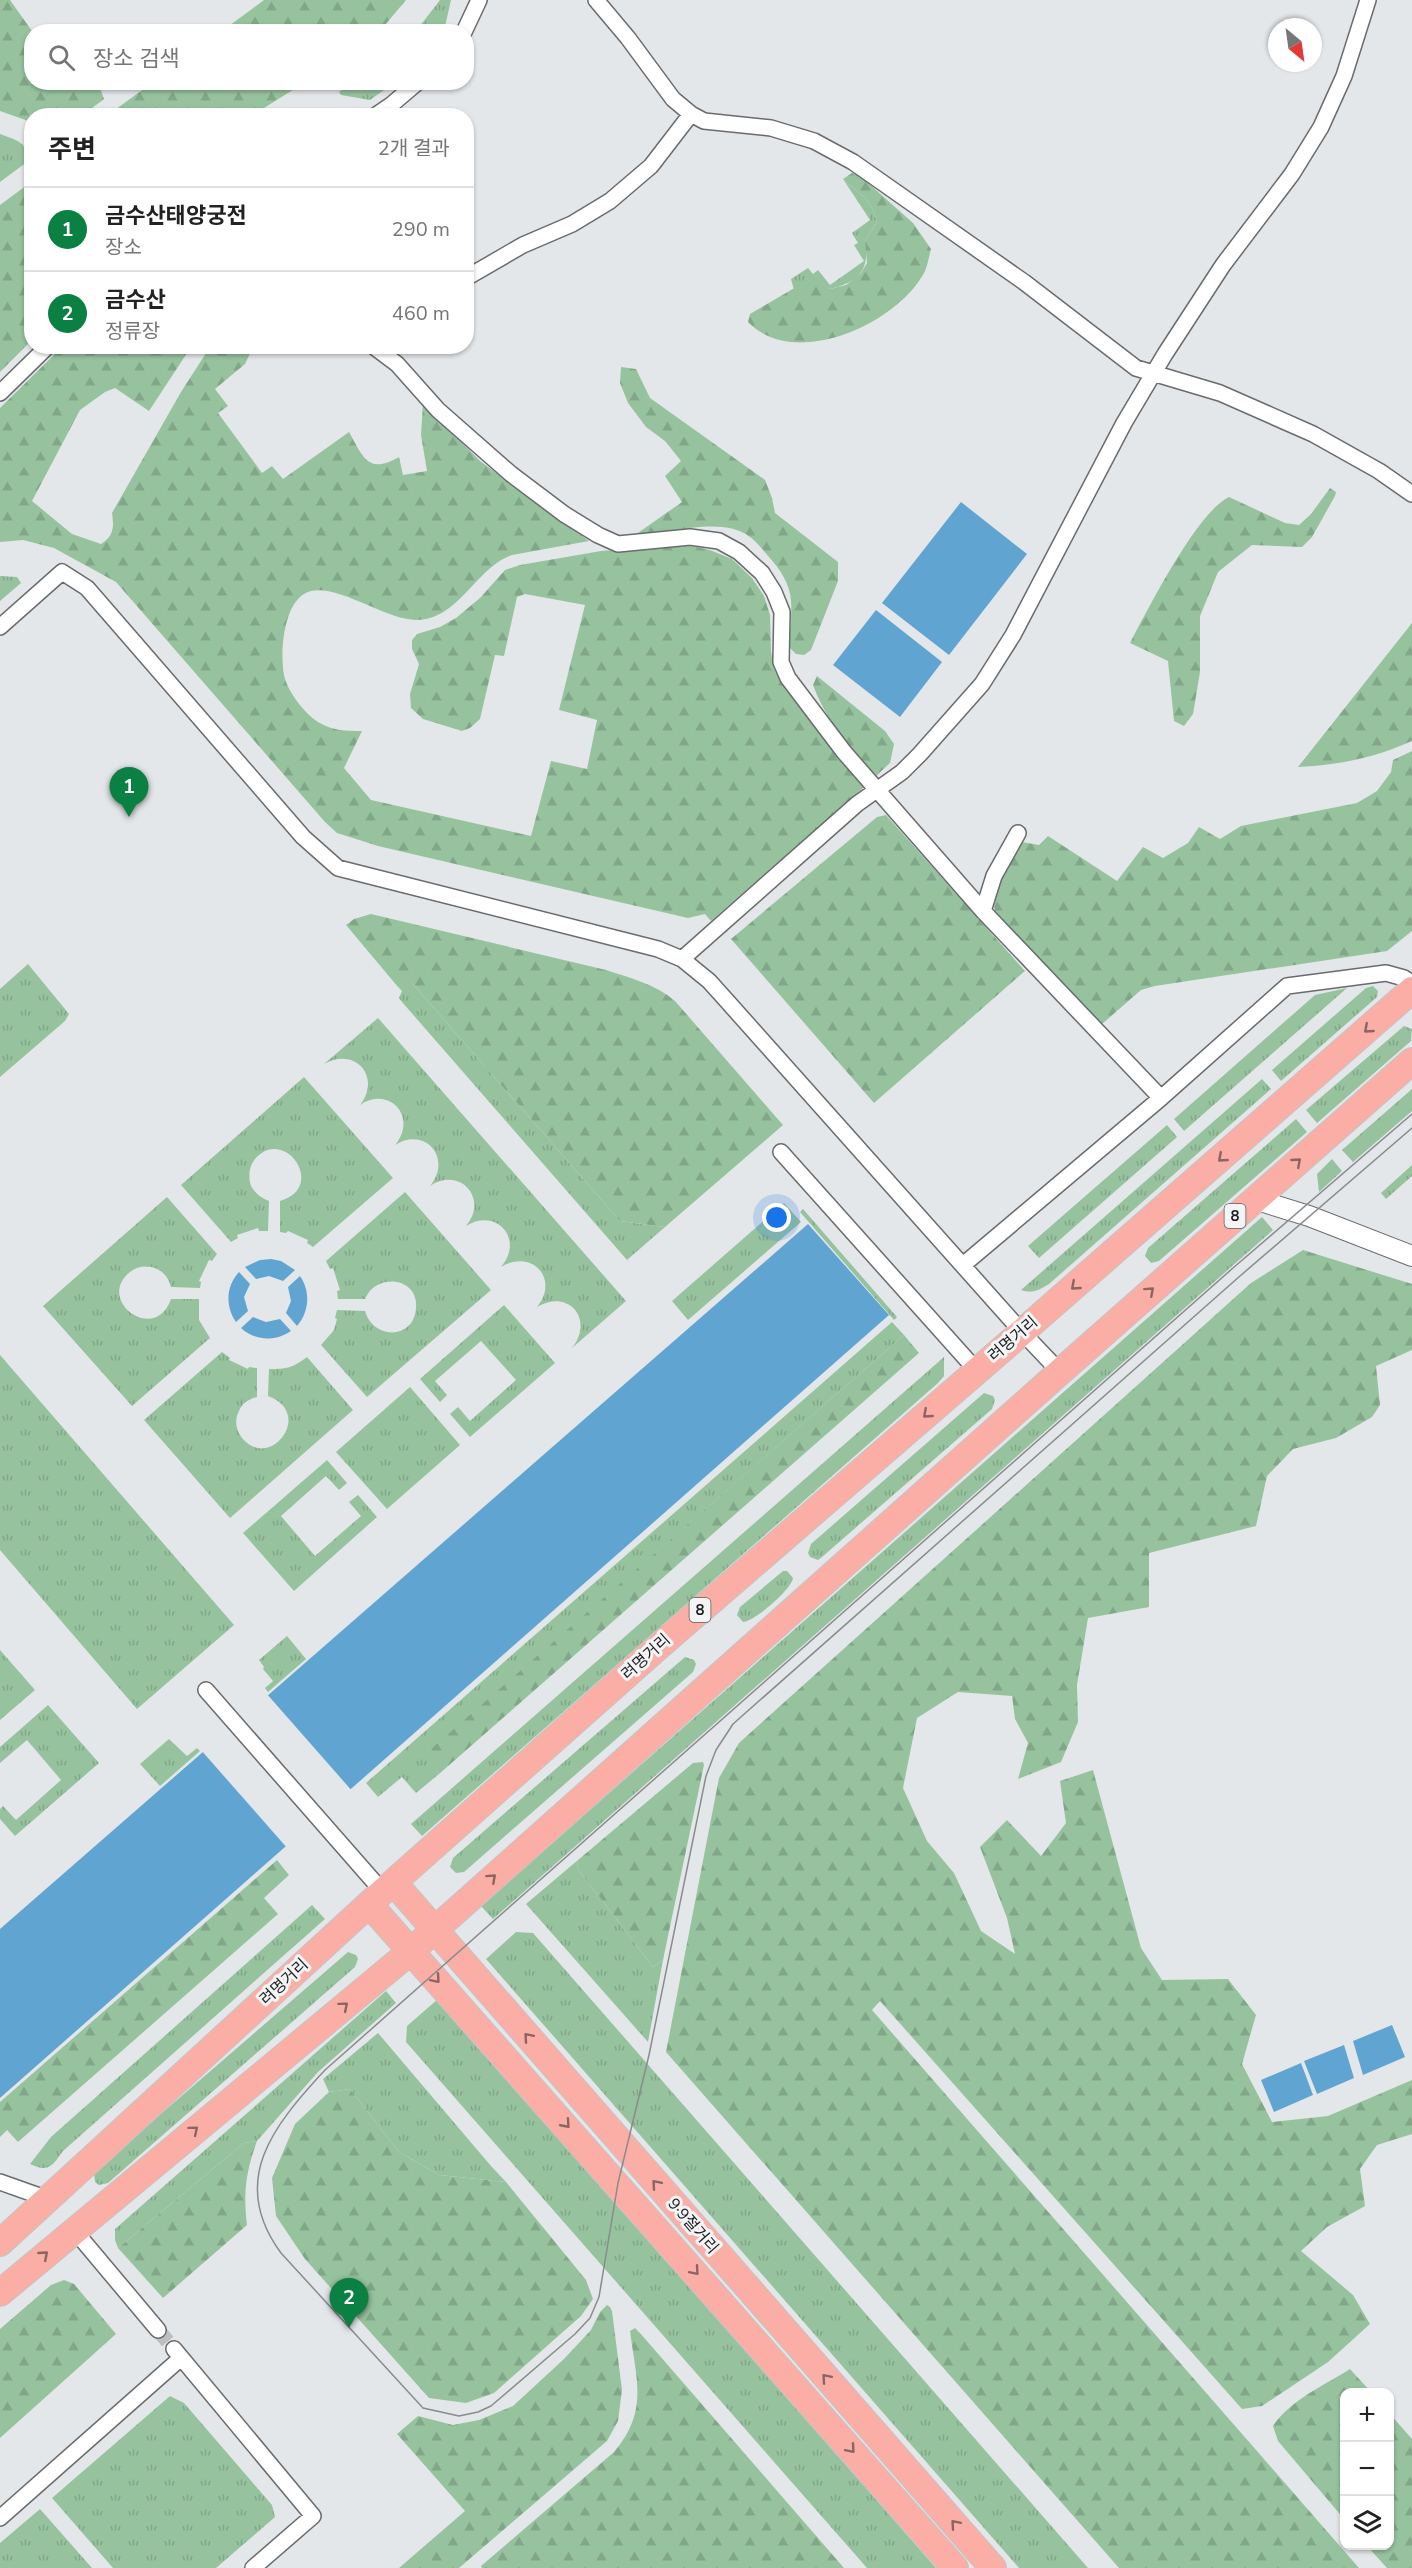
<!DOCTYPE html>
<html lang="ko">
<meta charset="utf-8">
<style>
:root{--surface:#fff;--page:#f2f2f2;--text:#222;--muted:#767676;--line:#e0e0e0;--accent:#0b8043}
body{margin:0;font-family:"Nunito Sans","Noto Sans KR",sans-serif;background:var(--page);color:var(--text)}
.controls{position:absolute;right:18px;bottom:18px;display:grid;overflow:hidden;border-radius:12px;box-shadow:0 2px 4px #0004}
.controls button{width:54px;height:54px;display:grid;place-items:center;padding:0;border:0;border-bottom:2px solid var(--line);background:var(--surface);color:var(--text);font:30px sans-serif}
.compass{position:absolute;left:1268px;top:18px;width:54px;height:54px;border-radius:50%;background:var(--surface);box-shadow:0 2px 4px #0004;rotate:151deg}
.you{position:absolute;left:777px;top:1218px;width:21px;height:21px;margin:-15px;border:4px solid #fff;border-radius:50%;background:#1a73e8;box-shadow:0 0 0 9px #1a73e833}
.badge{display:grid;place-items:center;width:39px;height:39px;border-radius:50%;background:var(--accent);color:#fff;font-size:20px;font-weight:700}
.pin{position:absolute;translate:-50% -50px;filter:drop-shadow(0 2px 3px #0008)}
.pin::after{content:'';position:absolute;top:32px;width:21px;height:18px;background:inherit;clip-path:polygon(0 0,100% 0,50% 100%)}
.list{margin:0;padding:0;list-style:none}
h2{display:flex;justify-content:space-between;align-items:center;height:78px;margin:0;padding:0 24px;font-size:26px}
h2 small{font-size:20px;font-weight:400;color:var(--muted)}
.list li{display:grid;grid-template-columns:39px 1fr auto;gap:18px;align-items:center;box-sizing:border-box;height:84px;padding:0 24px;border-top:2px solid var(--line)}
.list b{display:block;font-size:22px;white-space:nowrap}
.list p{margin:0;font-size:20px;white-space:nowrap;color:var(--muted)}
.list em{font-size:20px;font-style:normal;color:var(--muted)}
.icon{flex:none;width:33px;height:33px;fill:none;stroke:currentColor;stroke-width:2;stroke-linecap:round;stroke-linejoin:round}
.map{position:relative;flex:none;width:1412px;height:2568px;overflow:hidden}
.search{position:absolute;background:var(--surface);box-shadow:0 2px 4px #0004;left:24px;top:24px;width:450px;height:66px;display:flex;align-items:center;gap:15px;box-sizing:border-box;padding:0 21px;border-radius:24px;color:var(--muted);font-size:22px}
.panel{position:absolute;background:var(--surface);box-shadow:0 2px 4px #0004;left:24px;top:108px;width:450px;height:246px;border-radius:24px}
.map>svg:first-child{display:block}
.grass{fill:url(#grass-tufts)}
.forest{fill:url(#forest-firs)}
.water{fill:#60a5d2}
.pier{fill:#e4e7e9}
.lines{fill:none;stroke-linecap:round;stroke-linejoin:round}
.minor-tunnel{stroke:#bcbec0;stroke-width:15;stroke-dasharray:15 8;stroke-linecap:butt}
.minor-casing{stroke:#696b6d;stroke-width:18}
.tertiary-casing{stroke:#696b6d;stroke-width:22}
.trunk-casing{stroke:#c4c4c4;stroke-width:28}
.minor{stroke:#fff;stroke-width:15}
.tertiary{stroke:#fff;stroke-width:20}
.trunk{stroke:#fbaea6;stroke-width:26}
.tram{stroke:#898b8c;stroke-width:1.5}
.oneway{stroke:#8b6562}
.labels{text-anchor:middle;dominant-baseline:central;stroke-width:6;stroke-linejoin:round;paint-order:stroke}
.shield{fill:#f2f4f6;stroke:#5c5d5e;stroke-width:1.5}
.shield-label{font-size:15px;font-weight:bold;fill:#1b1c1d}
.street-label{font-size:16px;fill:#1b1c1d;stroke:#f2f4f6}
</style>
<div class="map">
<svg width="1412" height="2568" viewBox="0 0 1412 2568">
<defs>
<pattern id="grass-tufts" width="24" height="20" patternUnits="userSpaceOnUse" patternTransform="scale(1.5)"><rect width="24" height="20" fill="#96c39e"/><path d="M3 7l-1-3M5 7V3M7 7l1-3M15 17l-1-3M17 17v-4M19 17l1-3" fill="none" stroke="#81a788"/></pattern>
<pattern id="forest-firs" width="22" height="20" patternUnits="userSpaceOnUse" patternTransform="scale(1.5)"><rect width="22" height="20" fill="#96c39e"/><path d="M5 1l3.5 6h-7zM16 11l3.5 6h-7z" fill="#81a788"/></pattern>
</defs>
<rect width="100%" height="100%" fill="#e4e7e9"/>
<!-- grass -->
<path class="grass" d="M 440,0 L 451,0 L 444,31 L 416,31 Z
M 353,83 L 353,82 L 394,83 L 370,100 L 341,95 L 339,92 Z
M 0,134 C 16,140 29,142 27,162 L 0,182 Z
M 843,179 C 860,195 870,196 877,222 L 865,241 C 870,270 859,282 830,289 C 814,278 811,279 794,290 L 791,279 L 808,268 L 813,274 L 818,270 L 830,285 L 864,261 L 854,245 L 858,243 L 852,233 L 870,220 Z
M 0,576 L 17,577 L 21,583 L 0,601 Z
M 28,964 L 69,1014 L 65,1021 L 0,1077 L 0,989 Z
M 404,983 L 412,983 L 620,1221 L 665,1227 L 627,1260 L 402,1002 L 399,998 L 402,991 L 398,987 Z
M 1373,986 L 1378,991 L 1377,997 L 1281,1081 L 1272,1070 L 1366,988 Z
M 1347,988 L 1184,1131 L 1174,1119 L 1315,995 Z
M 378,1018 L 626,1301 L 572,1348 C 595,1319 568,1288 537,1307 C 560,1279 532,1248 501,1267 C 525,1239 496,1207 466,1226 C 489,1199 460,1166 430,1186 C 453,1158 425,1126 395,1145 C 418,1118 390,1085 360,1105 C 382,1077 355,1046 324,1064 Z
M 1404,1026 L 1412,1029 L 1411,1041 L 1317,1123 L 1306,1110 Z
M 304,1077 L 393,1178 L 313,1247 L 307,1243 L 308,1240 L 288,1231 L 286,1233 L 280,1232 L 280,1201 C 328,1187 284,1125 255,1159 C 249,1166 248,1177 251,1186 C 255,1193 261,1198 269,1201 L 268,1231 L 259,1231 L 258,1228 L 237,1235 L 238,1238 L 231,1242 L 181,1185 Z
M 1262,1079 L 1271,1089 L 1049,1284 C 1039,1290 1033,1294 1021,1290 Z
M 1412,1089 L 1412,1111 L 1353,1162 L 1342,1150 Z
M 1296,1119 L 1307,1132 L 1159,1261 L 1151,1263 L 1145,1256 L 1148,1248 Z
M 1167,1125 L 1177,1137 L 1039,1258 L 1028,1246 Z
M 1332,1159 L 1342,1171 L 1319,1192 L 1317,1174 Z
M 1412,1165 L 1412,1176 L 1386,1199 L 1381,1193 Z
M 405,1192 L 491,1290 L 367,1397 L 321,1345 L 334,1330 L 337,1319 L 335,1318 L 337,1310 L 365,1311 C 373,1340 414,1340 416,1308 C 419,1277 376,1272 365,1299 L 338,1299 L 337,1291 L 340,1290 L 333,1268 L 330,1269 L 326,1261 Z
M 167,1197 L 217,1254 L 212,1261 L 209,1260 L 199,1281 L 201,1282 L 200,1288 L 171,1287 C 169,1279 165,1273 157,1269 C 148,1265 138,1266 130,1272 C 95,1300 155,1345 171,1299 L 199,1299 L 199,1320 L 210,1338 L 132,1406 L 43,1306 Z
M 784,1203 L 801,1222 L 688,1320 L 672,1301 Z
M 803,1209 L 897,1317 L 894,1320 L 800,1212 Z
M 1262,1217 L 1273,1230 L 493,1919 L 481,1906 Z
M 504,1305 L 555,1363 L 470,1437 L 450,1414 L 458,1407 L 470,1421 L 516,1380 L 481,1341 L 435,1381 L 447,1395 L 440,1402 L 420,1379 Z
M 892,1322 L 904,1335 L 424,1756 L 439,1774 L 416,1793 L 402,1777 L 378,1797 L 366,1783 Z
M 222,1352 L 230,1358 L 229,1360 L 248,1369 L 249,1367 L 257,1368 L 257,1397 C 249,1399 242,1403 239,1411 C 234,1420 236,1430 242,1438 C 270,1472 315,1413 268,1396 L 269,1369 C 287,1369 292,1368 307,1357 L 353,1410 L 230,1518 L 144,1420 Z
M 0,1355 L 234,1625 L 137,1709 L 0,1550 Z
M 944,1357 L 944,1376 L 938,1383 L 422,1836 L 411,1824 Z
M 410,1387 L 460,1445 L 387,1509 L 336,1452 Z
M 984,1393 L 993,1396 L 995,1400 L 992,1409 L 822,1557 L 818,1560 L 810,1557 L 808,1553 L 811,1544 Z
M 327,1460 L 347,1483 L 339,1490 L 326,1476 L 281,1516 L 315,1556 L 361,1516 L 349,1502 L 358,1495 L 377,1517 L 294,1591 L 243,1533 Z
M 783,1571 L 787,1571 L 793,1578 C 792,1589 754,1622 743,1622 L 737,1615 L 740,1607 Z
M 287,1636 L 306,1659 L 268,1692 L 265,1688 L 273,1681 L 263,1669 L 264,1667 L 259,1660 Z
M 0,1650 L 35,1690 L 0,1720 Z
M 685,1657 L 694,1660 L 696,1664 L 693,1672 L 464,1872 L 456,1873 L 450,1867 L 453,1858 Z
M 48,1705 L 99,1763 L 15,1836 L 0,1819 L 0,1809 L 3,1806 L 16,1820 L 61,1780 L 27,1740 L 0,1763 L 0,1747 Z
M 169,1739 L 187,1756 L 197,1748 L 200,1751 L 160,1786 L 140,1764 Z
M 578,1860 L 577,1868 L 653,1967 L 663,1960 L 648,2042 L 526,1904 Z
M 312,1905 L 325,1919 L 63,2151 C 52,2166 49,2173 30,2164 L 51,2137 Z
M 516,1932 L 533,1933 L 1088,2568 L 1019,2568 L 486,1959 Z
M 348,1952 L 356,1955 L 358,1959 L 355,1967 L 108,2183 L 99,2185 L 95,2182 L 94,2173 L 96,2170 Z
M 386,1991 L 396,2003 L 318,2072 L 257,2141 L 244,2143 L 118,2248 L 115,2240 L 115,2229 Z
M 438,1999 L 936,2568 L 867,2568 L 406,2042 L 407,2026 Z
M 378,2033 L 491,2166 L 506,2182 L 439,2175 L 399,2152 L 350,2089 L 329,2092 L 323,2079 Z
M 170,2396 L 184,2403 L 272,2505 L 275,2517 L 216,2568 L 113,2568 L 52,2498 Z
M 40,2509 L 92,2568 L 0,2568 L 0,2543 Z"/>
<!-- forest -->
<path class="forest" d="M 0,0 L 10,0 L 32,31 L 32,82 L 86,83 L 100,88 L 104,99 L 83,115 L 32,116 L 31,122 L 0,111 Z
M 264,0 L 406,0 L 380,31 L 222,31 Z
M 153,82 L 304,82 L 304,83 L 253,115 L 108,115 Z
M 852,173 L 859,175 L 913,223 L 931,249 C 929,256 928,264 925,271 C 899,323 795,371 748,322 L 750,314 L 755,311 L 808,280 L 819,281 L 830,289 L 846,285 L 861,273 L 867,263 L 865,241 L 877,222 C 870,196 860,195 843,179 Z
M 31,182 L 31,341 L 0,372 L 0,205 Z
M 62,347 L 191,347 L 149,411 L 115,388 L 105,392 L 80,410 L 32,501 L 72,534 L 101,544 C 114,536 114,527 112,513 L 181,392 L 210,347 L 253,347 L 245,364 L 215,389 L 228,406 L 218,413 L 262,473 L 272,466 L 283,479 L 349,432 C 363,457 368,475 399,457 L 403,475 L 427,471 L 421,435 L 423,403 L 480,461 L 589,541 L 512,555 C 475,568 459,620 416,620 C 383,620 331,578 304,594 C 283,607 280,653 284,675 C 287,691 305,714 318,722 C 333,731 346,731 362,731 L 344,768 L 371,800 L 531,836 L 551,761 L 587,769 L 597,720 L 559,710 L 585,605 L 525,594 L 517,597 L 504,656 L 495,655 L 480,719 L 470,728 L 462,731 L 423,719 L 411,708 L 410,694 L 419,664 L 412,649 L 412,640 L 417,634 L 440,627 L 456,618 L 480,598 L 505,570 L 520,565 L 601,551 L 688,545 L 710,550 L 732,559 L 752,578 L 764,596 L 770,615 L 771,652 L 775,671 L 798,705 L 865,786 L 711,921 L 705,914 L 688,918 L 378,846 L 337,833 L 325,822 L 116,582 L 54,548 L 23,540 L 0,542 L 0,408 Z
M 621,367 L 636,369 L 650,398 L 765,480 L 772,498 L 775,513 L 838,562 L 838,581 L 811,650 L 804,655 L 796,654 L 789,647 C 790,632 792,616 791,601 C 790,584 780,569 769,557 C 763,550 757,542 750,537 C 723,516 668,532 638,539 L 635,535 L 682,502 L 665,476 L 681,461 L 665,441 L 646,427 L 628,403 L 620,383 Z
M 1330,488 L 1336,492 L 1335,496 L 1312,537 L 1302,547 L 1252,545 L 1218,572 L 1200,616 L 1200,672 L 1193,714 L 1184,726 L 1174,721 L 1168,661 L 1130,643 C 1148,609 1197,512 1229,497 L 1285,523 L 1299,525 L 1311,514 Z
M 1412,623 L 1412,741 C 1374,758 1339,765 1298,767 Z
M 817,676 L 885,731 L 894,744 L 890,763 L 875,777 C 851,749 826,721 813,685 Z
M 1412,751 L 1412,931 L 1387,951 L 1155,986 L 1141,990 L 1102,1024 L 995,911 C 989,893 1013,859 1022,842 L 1039,845 L 1048,836 L 1117,881 L 1143,847 L 1163,858 L 1188,843 L 1199,827 L 1220,839 L 1241,826 L 1357,803 L 1377,791 L 1391,772 L 1393,760 Z
M 886,815 L 1025,971 L 874,1103 L 731,939 L 877,817 Z
M 371,914 L 606,970 C 630,978 655,984 675,1001 L 783,1125 L 665,1227 L 620,1221 L 412,983 L 398,987 L 346,925 L 354,919 Z
M 1303,1250 L 1412,1284 L 1412,1350 L 1376,1366 L 1380,1405 L 1372,1417 L 1336,1438 L 1293,1449 L 1267,1476 L 1256,1526 L 1149,1553 L 1149,1607 L 1088,1618 L 1077,1685 L 1078,1722 L 1061,1762 L 1018,1779 L 1028,1743 L 1015,1719 L 1012,1696 L 958,1692 L 917,1718 L 903,1788 L 927,1841 L 954,1873 L 981,1931 L 1015,1954 L 1007,1918 L 980,1847 L 1007,1820 L 1041,1856 L 1066,1823 L 1060,1781 L 1093,1770 L 1141,1948 L 1162,1980 L 1228,1979 L 1256,2015 L 1242,2064 L 1272,2122 L 1328,2116 L 1412,2080 L 1412,2134 L 1377,2145 L 1360,2169 L 1365,2206 L 1327,2227 L 1301,2251 L 1353,2295 L 1370,2324 L 1328,2362 L 1262,2406 L 1242,2409 L 880,2001 L 872,2010 L 1359,2568 L 1119,2568 L 666,2052 L 719,1778 L 739,1743 L 1251,1283 Z
M 904,1335 L 919,1353 L 439,1774 L 423,1756 Z
M 703,1762 L 704,1765 L 663,1960 L 653,1967 L 577,1868 L 578,1860 L 693,1763 Z
M 277,1860 L 289,1875 L 264,1898 L 278,1914 L 18,2142 L 7,2130 L 0,2137 L 0,2102 Z
M 350,2089 L 399,2152 L 439,2175 L 506,2182 L 586,2280 L 593,2299 L 581,2316 L 494,2393 L 466,2403 L 429,2398 L 305,2259 L 276,2216 L 272,2178 L 295,2124 L 329,2092 Z
M 257,2141 C 246,2171 243,2193 247,2225 L 163,2298 L 118,2248 L 244,2143 Z
M 64,2280 L 74,2284 L 116,2334 L 0,2438 L 0,2329 L 51,2285 Z
M 607,2305 L 610,2307 L 612,2311 L 622,2390 L 618,2421 L 607,2441 L 459,2568 L 399,2568 L 465,2511 L 397,2434 L 418,2416 L 453,2425 L 479,2420 L 513,2406 L 564,2359 L 591,2330 L 600,2312 Z
M 635,2328 L 640,2333 L 844,2568 L 482,2568 L 481,2566 L 614,2452 C 649,2411 636,2379 630,2331 Z
M 1350,2369 L 1371,2392 L 1344,2392 L 1344,2519 L 1278,2441 L 1273,2426 C 1290,2400 1325,2385 1350,2369 Z
M 1390,2414 L 1412,2439 L 1412,2568 L 1387,2568 L 1367,2546 L 1390,2546 Z"/>
<!-- water -->
<path class="water" d="M 961,502 L 1027,554 L 949,655 L 882,603 Z
M 876,610 L 942,662 L 900,717 L 833,665 Z
M 808,1224 L 889,1315 L 0,2098 L 0,1929 Z
M 271,1259 L 281,1261 L 295,1270 L 283,1281 L 269,1276 L 256,1279 L 245,1267 L 260,1260 Z
M 239,1272 L 250,1284 L 244,1297 L 248,1311 L 236,1322 C 225,1306 226,1286 239,1272 Z
M 300,1276 C 311,1292 309,1312 297,1326 L 286,1313 L 291,1301 L 288,1287 Z
M 253,1317 L 266,1322 L 280,1319 L 291,1331 C 275,1342 255,1341 241,1328 Z
M 1392,2025 L 1405,2057 L 1363,2075 L 1353,2041 Z
M 1344,2045 L 1354,2078 L 1317,2094 L 1304,2061 Z
M 1301,2063 L 1313,2095 L 1274,2112 L 1261,2080 Z"/>
<!-- pier -->
<path class="pier" d="M 266,1693 L 353,1792 L 288,1849 L 201,1750 Z"/>
<g class="lines">
<!-- minor-tunnel -->
<path class="minor-tunnel" d="M 158,2330 L 174,2349"/>
<defs>
<path id="minor" d="M 596,0 L 628,38 L 673,99 L 691,114 L 704,121 L 771,128 L 814,141 L 853,162 L 1024,282 L 1136,368 L 1220,393 L 1313,434 L 1379,471 L 1412,494
M 464,32 L 479,0
M 375,116 L 391,105 L 418,82
M 466,278 L 523,245 L 572,224 L 610,201 L 651,166 L 691,114
M 373,346 L 397,364 L 438,410 L 511,474 L 564,514 L 598,535 L 618,544 L 690,537 L 719,541 L 739,552 L 762,573 L 774,592 L 782,612 L 781,662 L 788,678 L 844,752 L 983,911 L 1161,1098
M 0,393 L 48,346
M 0,627 L 62,572 L 87,588 L 303,837 L 338,868 L 658,949 L 682,959 L 709,981 L 727,1001 L 1022,1332 L 1060,1372
M 983,911 L 994,876 L 1018,833
M 682,959 L 857,804 L 902,772 L 920,754 L 982,684 L 1013,635 L 1124,423 L 1165,354 L 1223,265 L 1292,174 L 1321,127 L 1344,76 L 1368,0
M 781,1152 L 977,1371
M 963,1265 L 1161,1098 L 1287,986 L 1386,973 L 1404,978 L 1412,983
M 206,1690 L 383,1892
M 0,2182 L 48,2199
M 74,2230 L 158,2330
M 174,2349 L 313,2516 L 253,2568
M 0,2518 L 181,2358"/>
<path id="tertiary" d="M 1254,1199 L 1309,1216 L 1412,1256"/>
<path id="trunk" d="M 394,1883 L 993,2568
M 369,1904 L 955,2568
M 0,2243 L 369,1904 L 658,1647 L 1022,1332 L 1412,990
M 0,2293 L 411,1951 L 1060,1372 L 1412,1061"/>
</defs>
<!-- minor casing -->
<use href="#minor" class="minor-casing"/>
<!-- tertiary casing -->
<use href="#tertiary" class="tertiary-casing"/>
<!-- trunk casing -->
<use href="#trunk" class="trunk-casing"/>
<!-- minor -->
<use href="#minor" class="minor"/>
<!-- tertiary -->
<use href="#tertiary" class="tertiary"/>
<!-- trunk -->
<use href="#trunk" class="trunk"/>
<!-- tram -->
<path class="tram" d="M 1412,1114 L 1233,1268 L 325,2070 C 273,2126 228,2181 281,2253 L 423,2408 L 459,2416 L 478,2412 L 491,2406 L 575,2334 L 590,2318 L 599,2297 L 618,2183 L 649,2055 L 706,1776 L 716,1750 L 733,1724 L 1240,1276 L 1412,1128"/>
</g>
<!-- one-way arrows -->
<defs><path id="oneway-chevron" d="M-2-3.5L2.5 0L-2 3.5" fill="none" stroke-width="1.6" stroke-linecap="round" stroke-linejoin="round" transform="scale(1.5)"/></defs>
<g class="oneway">
<use href="#oneway-chevron" transform="translate(1368 1029) rotate(139)"/>
<use href="#oneway-chevron" transform="translate(1222 1158) rotate(139)"/>
<use href="#oneway-chevron" transform="translate(1297 1162) rotate(-41)"/>
<use href="#oneway-chevron" transform="translate(1075 1286) rotate(139)"/>
<use href="#oneway-chevron" transform="translate(1150 1291) rotate(-42)"/>
<use href="#oneway-chevron" transform="translate(927 1414) rotate(139)"/>
<use href="#oneway-chevron" transform="translate(492 1878) rotate(-42)"/>
<use href="#oneway-chevron" transform="translate(436 1979) rotate(49)"/>
<use href="#oneway-chevron" transform="translate(344 2006) rotate(-40)"/>
<use href="#oneway-chevron" transform="translate(528 2037) rotate(-131)"/>
<use href="#oneway-chevron" transform="translate(566 2124) rotate(48)"/>
<use href="#oneway-chevron" transform="translate(194 2130) rotate(-40)"/>
<use href="#oneway-chevron" transform="translate(656 2184) rotate(-131)"/>
<use href="#oneway-chevron" transform="translate(44 2255) rotate(-41)"/>
<use href="#oneway-chevron" transform="translate(695 2271) rotate(49)"/>
<use href="#oneway-chevron" transform="translate(826 2378) rotate(-131)"/>
<use href="#oneway-chevron" transform="translate(851 2449) rotate(49)"/>
<use href="#oneway-chevron" transform="translate(955 2524) rotate(-131)"/>
</g>
<g class="labels">
<!-- shield labels -->
<g class="shield">
<rect x="1224.5" y="1204" width="21" height="24" rx="4.5"/>
<rect x="689.5" y="1598" width="21" height="24" rx="4.5"/>
</g>
<g class="shield-label">
<text x="1235" y="1216">8</text>
<text x="700" y="1610">8</text>
</g>
<!-- street labels -->
<g class="street-label">
<text transform="translate(1013 1339) rotate(-41)">려명거리</text>
<text transform="translate(646 1657) rotate(-42)">려명거리</text>
<text transform="translate(284 1982) rotate(-43)">려명거리</text>
<text transform="translate(693 2226) rotate(49)">9·9절거리</text>
</g>
</g>
</svg>
<div class="controls">
<button>+</button>
<button>−</button>
<button><svg class="icon" aria-label="layers" viewBox="0 0 24 24"><path d="M12 4l9 5-9 5-9-5zM3 14l9 5 9-5"/></svg></button>
</div>
<svg class="compass" viewBox="-18 -18 36 36"><path d="M0-13l5 13h-10z" fill="#e53935"/><path d="M0 13l5-13h-10z" fill="#767676"/></svg>
<div class="you"></div>
<div class="pin badge" style="left:129px;top:817px">1</div>
<div class="pin badge" style="left:349px;top:2328px">2</div>
<div class="search"><svg class="icon" aria-label="search" viewBox="0 0 24 24"><circle cx="10" cy="10" r="6"/><path d="M15 15l6 6"/></svg>장소 검색</div>
<section class="panel">
<h2>주변<small>2개 결과</small></h2>
<ul class="list">
<li><span class="badge">1</span><div><b>금수산태양궁전</b><p>장소</p></div><em>290 m</em></li>
<li><span class="badge">2</span><div><b>금수산</b><p>정류장</p></div><em>460 m</em></li>
</ul>
</section>
</div>
